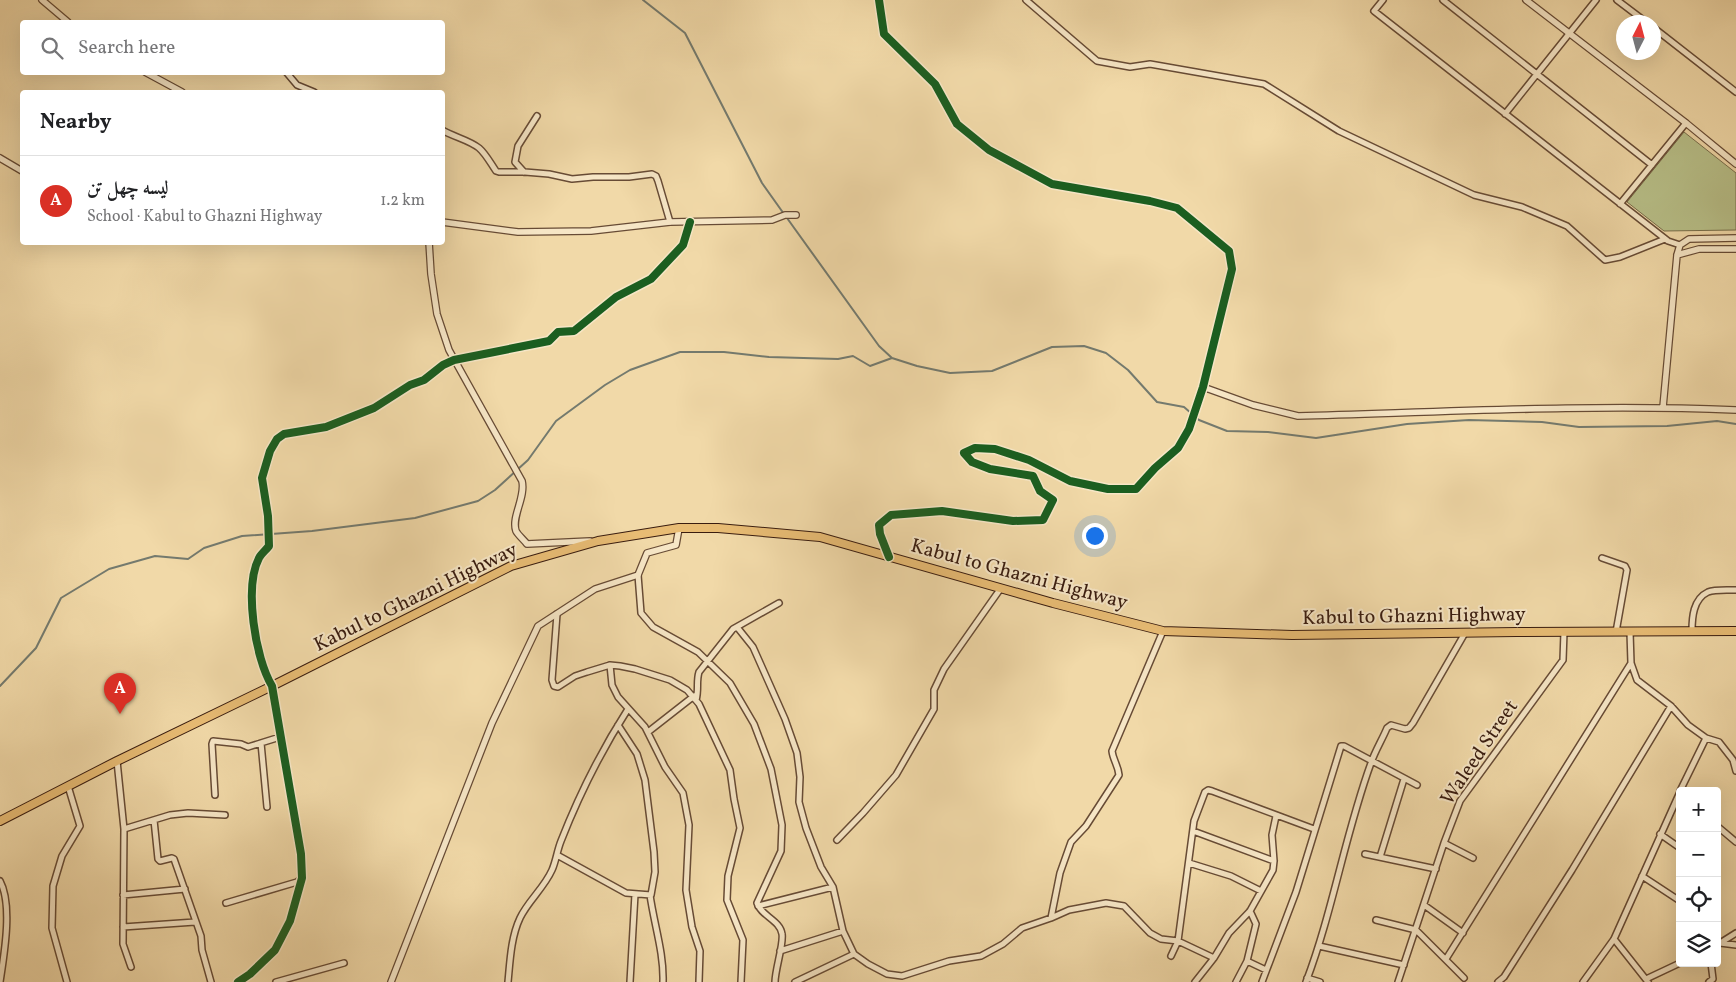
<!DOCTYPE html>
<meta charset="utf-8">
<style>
:root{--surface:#fff;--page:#f2f2f2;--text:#202124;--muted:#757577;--line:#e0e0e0;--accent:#d93025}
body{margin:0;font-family:Vollkorn,Amiri,serif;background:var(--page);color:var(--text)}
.controls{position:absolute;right:15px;bottom:15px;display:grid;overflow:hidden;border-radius:5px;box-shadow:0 5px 20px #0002}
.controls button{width:45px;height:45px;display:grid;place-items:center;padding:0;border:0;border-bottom:1px solid var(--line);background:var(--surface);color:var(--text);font:25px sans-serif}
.compass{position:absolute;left:1616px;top:15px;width:45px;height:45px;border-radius:50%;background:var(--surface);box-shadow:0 5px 20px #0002;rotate:6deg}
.you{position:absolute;left:1094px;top:535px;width:18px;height:18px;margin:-12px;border:4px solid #fff;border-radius:50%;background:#1a73e8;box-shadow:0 0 0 8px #1a73e833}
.badge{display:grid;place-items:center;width:32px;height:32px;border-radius:50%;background:var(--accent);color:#fff;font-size:16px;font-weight:700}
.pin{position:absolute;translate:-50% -41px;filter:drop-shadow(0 1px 2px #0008)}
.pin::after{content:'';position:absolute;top:26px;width:18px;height:15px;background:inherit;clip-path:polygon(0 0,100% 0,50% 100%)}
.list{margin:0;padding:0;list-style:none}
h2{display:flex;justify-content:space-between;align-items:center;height:65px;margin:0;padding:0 20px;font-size:21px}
h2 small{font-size:16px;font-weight:400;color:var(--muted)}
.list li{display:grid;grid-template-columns:32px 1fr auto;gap:15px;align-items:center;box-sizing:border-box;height:90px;padding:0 20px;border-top:1px solid var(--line)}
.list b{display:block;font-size:19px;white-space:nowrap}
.list p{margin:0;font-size:16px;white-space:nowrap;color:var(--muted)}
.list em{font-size:16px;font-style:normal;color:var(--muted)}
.icon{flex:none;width:28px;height:28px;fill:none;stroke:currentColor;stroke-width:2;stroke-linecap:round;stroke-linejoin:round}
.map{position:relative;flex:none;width:1736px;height:982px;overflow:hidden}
.search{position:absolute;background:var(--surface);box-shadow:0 5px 20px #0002;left:20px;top:20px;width:425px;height:55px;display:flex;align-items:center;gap:12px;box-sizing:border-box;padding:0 18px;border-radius:5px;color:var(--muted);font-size:19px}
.panel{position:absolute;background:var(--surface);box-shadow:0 5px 20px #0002;left:20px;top:90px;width:425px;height:155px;border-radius:5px}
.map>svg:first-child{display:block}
.green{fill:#b8c089;stroke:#786e4c}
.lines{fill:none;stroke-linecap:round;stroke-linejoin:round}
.stream{stroke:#747a6e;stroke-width:2}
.minor-casing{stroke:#674b35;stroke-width:8}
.tertiary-casing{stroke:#674b35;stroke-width:8}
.trunk-casing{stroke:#391c0f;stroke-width:10}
.minor{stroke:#f6e6c6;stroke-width:5}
.tertiary{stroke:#f6e6c6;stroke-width:5.5}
.trunk{stroke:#e8bc74;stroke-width:8}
.cycleway-casing{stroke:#f6e6c6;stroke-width:11}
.cycleway{stroke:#1b5e20;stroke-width:8}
.labels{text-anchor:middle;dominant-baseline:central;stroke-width:4;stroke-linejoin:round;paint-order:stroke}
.street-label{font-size:20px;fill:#391c0f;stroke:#f6e6c6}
</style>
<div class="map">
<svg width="1736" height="982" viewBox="0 0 1736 982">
<rect width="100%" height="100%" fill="#f1d9a8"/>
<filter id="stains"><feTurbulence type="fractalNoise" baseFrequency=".004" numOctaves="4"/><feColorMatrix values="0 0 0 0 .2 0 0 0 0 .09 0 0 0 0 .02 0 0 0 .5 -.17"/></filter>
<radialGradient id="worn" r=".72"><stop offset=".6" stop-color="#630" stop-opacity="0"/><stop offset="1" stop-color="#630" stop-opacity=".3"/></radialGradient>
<!-- green -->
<path class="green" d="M 1684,132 L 1736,173 L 1736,230 L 1664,231 L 1627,202 Z"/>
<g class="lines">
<!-- stream -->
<path class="stream" d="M 643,0 L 685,33 L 762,183 L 784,214
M 787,218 L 879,346 L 892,358 L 917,366 L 950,373 L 992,371 L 1052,347 L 1084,346 L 1106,353 L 1128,370 L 1157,402 L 1184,407 L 1199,420 L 1227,431 L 1268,432 L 1316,438 L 1407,424 L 1469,420 L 1542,422 L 1579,427 L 1667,426 L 1717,421 L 1736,424
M 0,686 L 36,648 L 61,598 L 109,569 L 155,556 L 188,559 L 204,548 L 242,536 L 312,531 L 415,518 L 478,501 L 495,490 L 528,460 L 556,421 L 605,385 L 630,370 L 680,352 L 724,352 L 769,357 L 838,359 L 853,356 L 870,366 L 892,358"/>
<defs>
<path id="minor" d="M 1026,0 L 1097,61 L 1130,67 L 1150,64 L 1264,84 L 1339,131 L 1474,195 L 1522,207 L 1567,226 L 1605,260 L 1620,257 L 1665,239
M 1383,0 L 1374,11 L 1668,241 L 1680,245
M 1443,0 L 1652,165
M 1617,0 L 1646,22
M 1654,28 L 1736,92
M 286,72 L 297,85 L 314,92
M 1505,114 L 1596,0
M 442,130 C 454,137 469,140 479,148 C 486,154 491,164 496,171 L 499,172 L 525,172 L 549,174 L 572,179 L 593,177 L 629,177 L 652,174 L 656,176 L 658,181 L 670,222
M 524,172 L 515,162 L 518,146 L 537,116
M 1620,204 L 1686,123
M 1602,558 L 1625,566 L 1627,570 L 1616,632
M 638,575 L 641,613 L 653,627 L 698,652 L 730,683 L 754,724 L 771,769 L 782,825 L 781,851 L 757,903 C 761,916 780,920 782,934 C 784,943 775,970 775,982
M 557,614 L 552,680 L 554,686 L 558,687 L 575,676 L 587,672 L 610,665 L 620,666 L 635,669 L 670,680 L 687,690 L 699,704 L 730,770 L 734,799 L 740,828 L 728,876 L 727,900 L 743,940 L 741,982
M 737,627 L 753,647 L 785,719 L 797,753 L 800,777 L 799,802 L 806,828 L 821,867 L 833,887 L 843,931 L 854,954 L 868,964 L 887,974 L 902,976 L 949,961 L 981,956 L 1003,944 L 1022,928 L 1051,918 L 1069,910 L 1106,903 L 1124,906 L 1150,933 L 1161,939 L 1178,941 L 1214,958
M 1692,631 C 1692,618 1693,599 1708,592 C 1715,589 1728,590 1736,590
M 1630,632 L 1631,663 L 1637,680 L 1671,706 L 1688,725 L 1706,738 L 1719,742 L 1733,760 L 1736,771
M 610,665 L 612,685 L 618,697 L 645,727 L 665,767 L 683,793 L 689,825 L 686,890 L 692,927 L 700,951 L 699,982
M 696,700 C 699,690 696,681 699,672 L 733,629 L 779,603
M 648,732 L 694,696
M 261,743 L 267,807
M 117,761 L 124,829 L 123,944 L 131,967
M 1680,791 L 1706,738
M 215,795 L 212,744 L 213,741 L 241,744 L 248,747 L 280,737
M 154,820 L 158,859 L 160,861 L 172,858 L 174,859 L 201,936 L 202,950 L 211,982
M 1717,826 L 1736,842
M 124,829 L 170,815 L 188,813 L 225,815
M 1193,831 L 1274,861
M 1660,834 L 1680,848
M 837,840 L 863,813 L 896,775 L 934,709 L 934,690 L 944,669 L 1001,588
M 1444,843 L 1473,858
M 1365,854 L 1436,869
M 557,855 L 626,893 L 651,895 L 655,872 L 654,852 L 645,780 L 637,754 L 618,725
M 1380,857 L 1404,779
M 1189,863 L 1231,876 L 1261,891
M 1642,876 L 1680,901
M 0,881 C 13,905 4,955 0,982
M 123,895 L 185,889
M 650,895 C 654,924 664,953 663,982
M 226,903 L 297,882 L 301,879
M 1424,905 L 1463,933
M 758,906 L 833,887
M 1051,918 L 1060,873 L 1071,842 L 1086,826 L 1119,775 C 1118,765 1113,760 1112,751 L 1163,631
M 1376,920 L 1416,930 L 1464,978
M 123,927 L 195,922
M 1614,939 L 1648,982
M 1720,943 L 1736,945
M 1717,945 L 1736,933
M 1319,946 L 1404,965
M 780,951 L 843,931
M 1171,956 L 1178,941 L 1194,821 L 1205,792 L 1208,790 L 1212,791 L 1314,829
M 1446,959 L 1631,663
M 1247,961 L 1266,970
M 1307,978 L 1320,982
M 1646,979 L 1680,963
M 67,982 L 52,928 L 53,886 L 62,856 L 80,826 L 68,786
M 238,982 L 250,974 L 275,950 L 290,921 L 302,878 L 301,854 L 272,686
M 276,982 L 344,963
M 508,982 C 510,961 511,937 520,918 C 528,901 544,888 552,870 C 556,861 557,851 561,841 C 579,795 601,751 628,709
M 630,982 L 635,894
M 795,982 L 854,954
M 1195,982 L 1214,958 L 1229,933 L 1250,911 L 1273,870 L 1274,861 L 1272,835 L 1276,816
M 1236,982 L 1247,961 L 1256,924 L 1250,911
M 1262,982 L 1296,892 L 1341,746 L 1344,746 L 1417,785
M 1306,982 C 1333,911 1345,834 1371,763 C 1375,751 1382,740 1387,728 L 1391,725 L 1405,729 L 1409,728 L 1413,723 L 1465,633
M 1398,982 L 1444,843 L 1460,801 L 1563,660 L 1564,632
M 1498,982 L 1504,977 L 1572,870 L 1671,706
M 1583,982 L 1614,939 L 1680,792
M 1709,982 L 1713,979 L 1711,963"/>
<path id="tertiary" d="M 42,0 L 68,22
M 879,0 L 884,34 L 935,84 L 957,124 L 989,150 L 1052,184 L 1150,201 L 1177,208 L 1229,251 L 1232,269 L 1203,387 L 1189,429 L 1178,448 L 1155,468 L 1136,489 L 1108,489 L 1070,481 L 1029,460 L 995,449 L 975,448 L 964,453 L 972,462 L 990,469 L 1033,476 L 1040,491 L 1053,500 L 1043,520 L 1013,521 L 942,511 L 891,515 L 879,525 L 880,534 L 889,557
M 1526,0 L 1686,123 L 1736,164
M 145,72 L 182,92
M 0,158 L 22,171
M 442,222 L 518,232 L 591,231 L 670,222 L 772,220 L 785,215 L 796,215
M 429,242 L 431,274 L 437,314 L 449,350 L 522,481 C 526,497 511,517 516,531 C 518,535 524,540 527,544 L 590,541
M 1677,255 L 1699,249 L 1736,249
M 1203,387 L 1253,405 L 1298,416 C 1444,412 1590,404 1736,410
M 1663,407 L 1677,255 L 1680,245 L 1689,239 L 1736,238
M 272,686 C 255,658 244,587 259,558 C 261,554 266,550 269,546 L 268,516 L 262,478 L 270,451 L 277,439 L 284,434 L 326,427 L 374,408 L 410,385 L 424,380 L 443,365 L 454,360 L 549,341 L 558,332 L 574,331 L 616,297 L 651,279 L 683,245 L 690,222
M 391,982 L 492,723 L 538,626 L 595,589 L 638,575 L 647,553 L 676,545 L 679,528"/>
<path id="trunk" d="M 0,821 L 117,761 L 272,686 L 511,566 L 598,541 L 679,528 L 718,528 L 820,537 L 1053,603 L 1163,631 L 1292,635 L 1516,632 L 1736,631"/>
</defs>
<!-- minor casing -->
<use href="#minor" class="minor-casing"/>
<!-- tertiary casing -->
<use href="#tertiary" class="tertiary-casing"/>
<!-- trunk casing -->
<use href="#trunk" class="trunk-casing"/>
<!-- minor -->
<use href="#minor" class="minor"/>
<!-- tertiary -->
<use href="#tertiary" class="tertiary"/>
<!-- trunk -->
<use href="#trunk" class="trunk"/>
<defs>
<path id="cycleway" d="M 879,0 L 884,34 L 935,84 L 957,124 L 989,150 L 1052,184 L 1150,201 L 1177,208 L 1229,251 L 1232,269 L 1203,387 L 1189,429 L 1178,448 L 1155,468 L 1136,489 L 1108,489 L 1070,481 L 1029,460 L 995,449 L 975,448 L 964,453 L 972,462 L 990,469 L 1033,476 L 1040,491 L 1053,500 L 1043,520 L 1013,521 L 942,511 L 891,515 L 879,525 L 880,534 L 889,557
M 238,982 L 250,974 L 275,950 L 290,921 L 302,878 L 301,854 L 272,686 C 255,658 244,587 259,558 C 261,554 266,550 269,546 L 268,516 L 262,478 L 270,451 L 277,439 L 284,434 L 326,427 L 374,408 L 410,385 L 424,380 L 443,365 L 454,360 L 549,341 L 558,332 L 574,331 L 616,297 L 651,279 L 683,245 L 690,222"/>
</defs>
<!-- cycleway casing -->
<use href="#cycleway" class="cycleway-casing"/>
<!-- cycleway -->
<use href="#cycleway" class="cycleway"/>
</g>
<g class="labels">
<!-- street labels -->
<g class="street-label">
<text transform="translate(1019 575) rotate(15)">Kabul to Ghazni Highway</text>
<text transform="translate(416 598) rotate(-26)">Kabul to Ghazni Highway</text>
<text transform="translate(1414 617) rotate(-1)">Kabul to Ghazni Highway</text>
<text transform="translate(1480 753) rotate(-56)">Waleed Street</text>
</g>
</g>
<rect width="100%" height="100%" filter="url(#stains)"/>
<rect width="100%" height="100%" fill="url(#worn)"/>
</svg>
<div class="controls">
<button>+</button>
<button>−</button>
<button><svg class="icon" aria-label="locate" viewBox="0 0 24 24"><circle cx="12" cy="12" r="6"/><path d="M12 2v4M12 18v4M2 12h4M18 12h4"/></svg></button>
<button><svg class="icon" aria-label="layers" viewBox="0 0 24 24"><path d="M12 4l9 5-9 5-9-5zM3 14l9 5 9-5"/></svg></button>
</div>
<svg class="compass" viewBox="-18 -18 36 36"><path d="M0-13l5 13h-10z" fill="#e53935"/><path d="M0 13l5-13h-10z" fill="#757577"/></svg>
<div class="you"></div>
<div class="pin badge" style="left:120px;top:714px">A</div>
<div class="search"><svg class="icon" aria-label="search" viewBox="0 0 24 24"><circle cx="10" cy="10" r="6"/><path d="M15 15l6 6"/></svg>Search here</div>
<section class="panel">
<h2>Nearby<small></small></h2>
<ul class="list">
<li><span class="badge">A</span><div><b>لیسه چهل تن</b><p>School · Kabul to Ghazni Highway</p></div><em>1.2 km</em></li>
</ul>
</section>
</div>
